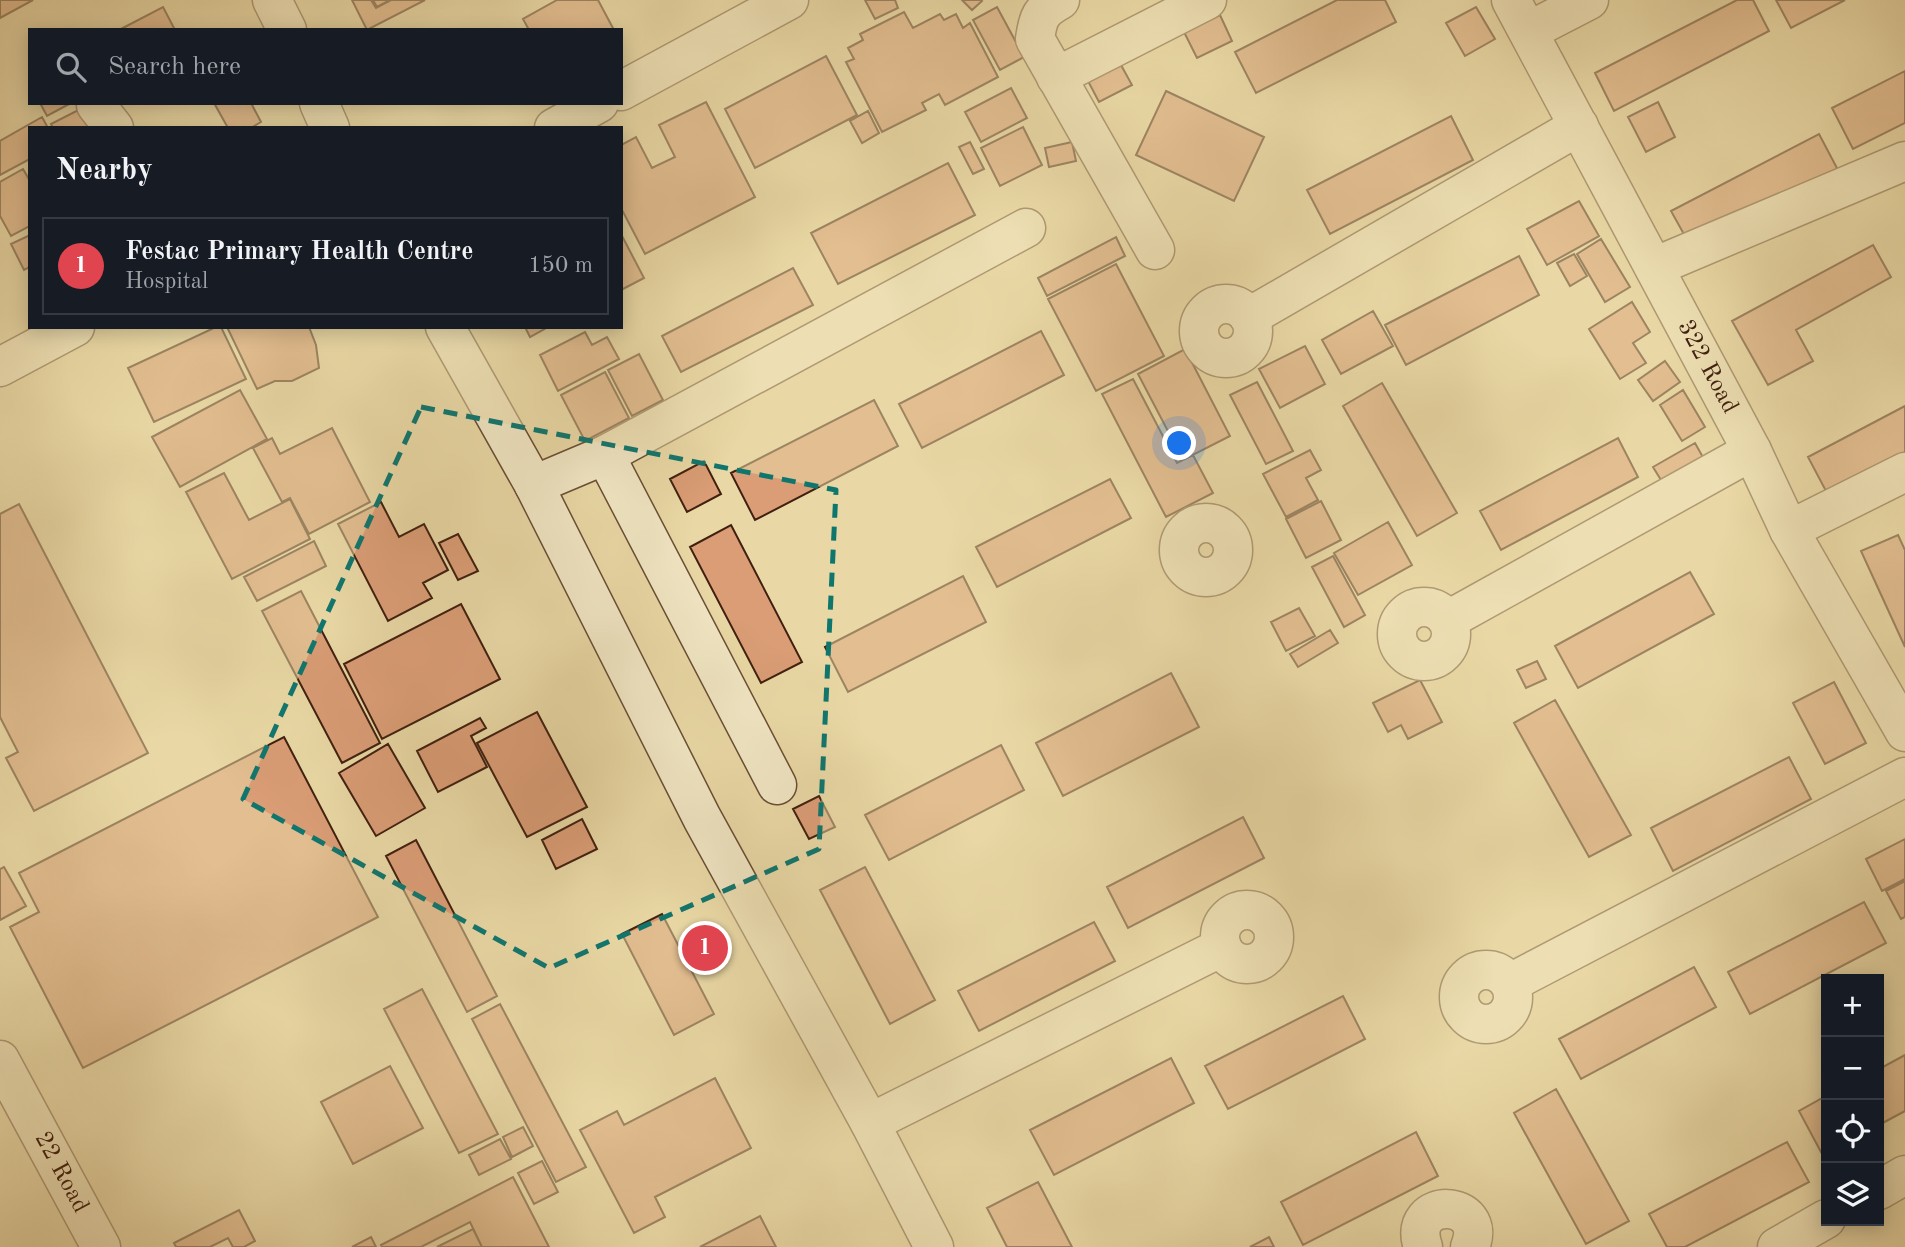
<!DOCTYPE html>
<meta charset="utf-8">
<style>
:root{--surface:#171b24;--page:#242831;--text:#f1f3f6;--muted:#9ea1a6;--line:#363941;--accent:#0f766e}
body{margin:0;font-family:"Old Standard TT",serif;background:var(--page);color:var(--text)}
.controls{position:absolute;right:21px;bottom:21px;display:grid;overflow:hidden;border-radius:0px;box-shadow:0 4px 18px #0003}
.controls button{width:63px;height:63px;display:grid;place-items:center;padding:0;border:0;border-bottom:2px solid var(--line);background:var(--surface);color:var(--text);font:35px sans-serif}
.you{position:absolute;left:1180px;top:444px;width:24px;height:24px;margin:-18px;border:5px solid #fff;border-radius:50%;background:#1a73e8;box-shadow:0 0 0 10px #1a73e833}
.badge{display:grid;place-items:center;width:46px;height:46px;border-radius:50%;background:var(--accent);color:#fff;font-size:23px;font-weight:700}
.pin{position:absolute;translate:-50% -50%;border:4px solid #fff;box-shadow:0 2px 7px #0006}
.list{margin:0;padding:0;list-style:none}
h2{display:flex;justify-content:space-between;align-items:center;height:91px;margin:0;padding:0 28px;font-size:30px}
h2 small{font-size:23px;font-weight:400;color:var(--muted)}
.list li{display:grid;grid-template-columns:46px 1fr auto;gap:21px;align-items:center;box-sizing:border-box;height:98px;margin:0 14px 14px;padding:0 14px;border:2px solid var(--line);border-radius:0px}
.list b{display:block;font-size:26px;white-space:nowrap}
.list p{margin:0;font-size:23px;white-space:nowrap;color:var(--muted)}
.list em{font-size:23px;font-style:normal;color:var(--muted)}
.icon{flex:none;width:38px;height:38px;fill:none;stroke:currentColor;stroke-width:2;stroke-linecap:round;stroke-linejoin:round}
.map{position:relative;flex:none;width:1905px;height:1247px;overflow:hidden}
.search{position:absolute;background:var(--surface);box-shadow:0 4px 18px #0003;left:28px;top:28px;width:595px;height:77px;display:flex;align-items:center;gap:18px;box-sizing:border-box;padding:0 24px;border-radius:0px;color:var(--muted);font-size:26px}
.panel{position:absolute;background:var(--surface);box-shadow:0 4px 18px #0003;left:28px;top:126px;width:595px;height:203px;border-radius:0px}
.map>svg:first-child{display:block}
.building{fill:#da9d76;stroke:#402010;stroke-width:2}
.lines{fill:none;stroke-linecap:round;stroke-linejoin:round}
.minor-casing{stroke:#6a4e35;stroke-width:41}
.minor{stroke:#f1e6c4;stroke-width:38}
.marked{fill:none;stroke:#0f766e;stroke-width:5;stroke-dasharray:14 9;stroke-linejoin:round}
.labels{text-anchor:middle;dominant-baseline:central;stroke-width:5;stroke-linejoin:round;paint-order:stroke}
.street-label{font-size:24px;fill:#402010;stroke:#f1e6c4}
</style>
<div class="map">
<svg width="1905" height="1247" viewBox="0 0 1905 1247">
<rect width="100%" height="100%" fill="#e9d8a5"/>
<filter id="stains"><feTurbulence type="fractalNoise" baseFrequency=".00286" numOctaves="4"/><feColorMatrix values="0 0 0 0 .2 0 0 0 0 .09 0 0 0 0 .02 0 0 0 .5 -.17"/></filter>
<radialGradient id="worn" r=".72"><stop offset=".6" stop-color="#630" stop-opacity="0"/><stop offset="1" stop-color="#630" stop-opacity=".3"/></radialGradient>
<!-- building -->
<path class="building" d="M 0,0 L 33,0 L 0,18 Z
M 352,0 L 371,0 L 376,8 L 391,0 L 425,0 L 367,30 Z
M 373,0 L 390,0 L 377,7 Z
M 557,0 L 598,0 L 614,30 L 529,30 L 523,19 Z
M 865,0 L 895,0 L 898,8 L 875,19 Z
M 962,0 L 981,0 L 982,1 L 972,10 Z
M 1337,0 L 1385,0 L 1396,22 L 1256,93 L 1235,52 Z
M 1737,0 L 1753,0 L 1769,31 L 1614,111 L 1595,73 Z
M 1776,0 L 1845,0 L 1791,28 Z
M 163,7 L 175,30 L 119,30 Z
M 997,7 L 1024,57 L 1000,70 L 973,20 Z
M 1476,7 L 1495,39 L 1465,56 L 1446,23 Z
M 904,12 L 913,28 L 940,14 L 944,20 L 956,14 L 963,28 L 970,23 L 998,77 L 945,105 L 939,94 L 922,103 L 926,110 L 882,132 L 846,62 L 854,59 L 848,48 L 863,40 L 860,34 Z
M 1220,15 L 1232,41 L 1197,58 L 1184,32 Z
M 826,56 L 857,115 L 755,168 L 725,109 Z
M 1121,65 L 1132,85 L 1099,102 L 1088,81 Z
M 1905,71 L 1905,123 L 1853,149 L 1832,108 Z
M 1011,88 L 1027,118 L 981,142 L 965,112 Z
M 1166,91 L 1264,137 L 1234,201 L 1136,155 Z
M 706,102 L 755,197 L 645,254 L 621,208 L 621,145 L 636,137 L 652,168 L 675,157 L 659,125 Z
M 1658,102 L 1675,137 L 1646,152 L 1628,117 Z
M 40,103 L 71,103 L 47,116 Z
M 214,103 L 251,103 L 261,122 L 251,128 L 228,128 Z
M 88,105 L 100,128 L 53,128 L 51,124 Z
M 868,111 L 879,133 L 862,143 L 850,121 Z
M 1451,116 L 1473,160 L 1330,234 L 1307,190 Z
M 42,117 L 48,128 L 30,128 L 30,159 L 0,175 L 0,141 Z
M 1023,127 L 1042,165 L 1000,186 L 981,148 Z
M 1819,134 L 1838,170 L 1691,247 L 1671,211 Z
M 970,142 L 984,169 L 973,174 L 959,147 Z
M 1072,142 L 1076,161 L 1049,167 L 1045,148 Z
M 948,163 L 975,215 L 838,284 L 811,233 Z
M 23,169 L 30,181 L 30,226 L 11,236 L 0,216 L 0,182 Z
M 1579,201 L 1599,236 L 1547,265 L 1527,229 Z
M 621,234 L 644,278 L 621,290 Z
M 30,235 L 30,267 L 24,270 L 11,244 Z
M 1116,237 L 1125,256 L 1047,296 L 1038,278 Z
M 1601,239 L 1630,287 L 1605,302 L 1577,254 Z
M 1873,245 L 1891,277 L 1796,330 L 1813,361 L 1768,385 L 1732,321 Z
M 1574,254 L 1587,276 L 1570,286 L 1557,263 Z
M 1519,256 L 1539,295 L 1406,365 L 1385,325 Z
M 1116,264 L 1164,356 L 1096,391 L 1048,299 Z
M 793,268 L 813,305 L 681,372 L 662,336 Z
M 1632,302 L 1650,332 L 1633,343 L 1646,363 L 1620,379 L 1589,329 Z
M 1373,311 L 1393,346 L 1341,374 L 1322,340 Z
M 216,327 L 221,327 L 246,379 L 154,422 L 128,368 Z
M 227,327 L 309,327 L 316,345 L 319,368 L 292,381 L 275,381 L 257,389 Z
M 525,327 L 548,327 L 530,337 Z
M 1041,331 L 1064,375 L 922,448 L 899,404 Z
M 585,332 L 592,345 L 607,337 L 619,359 L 558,391 L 540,355 Z
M 1305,346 L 1325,384 L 1280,408 L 1259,369 Z
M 1185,349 L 1230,436 L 1183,460 L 1138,374 Z
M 639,354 L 663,400 L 632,416 L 608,370 Z
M 1665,361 L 1680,382 L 1653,401 L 1638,380 Z
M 605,372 L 629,418 L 585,441 L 561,395 Z
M 1133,379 L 1177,463 L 1193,455 L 1213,493 L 1166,517 L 1102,394 Z
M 1257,382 L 1293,451 L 1266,464 L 1230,395 Z
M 1382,383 L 1457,513 L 1417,536 L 1343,406 Z
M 240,390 L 267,439 L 180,487 L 152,437 Z
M 1683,390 L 1705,427 L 1682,441 L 1660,405 Z
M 874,400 L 898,446 L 755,520 L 731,473 Z
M 1905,406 L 1905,453 L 1827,493 L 1808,457 Z
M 332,428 L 370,502 L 309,534 L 290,498 L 282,502 L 253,448 L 272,438 L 280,454 Z
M 1618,438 L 1638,477 L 1501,550 L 1480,511 Z
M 1695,443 L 1705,461 L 1664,485 L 1653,467 Z
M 1310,450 L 1321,470 L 1306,478 L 1318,500 L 1286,517 L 1263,474 Z
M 704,461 L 721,494 L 687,512 L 670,479 Z
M 224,473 L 249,520 L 290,499 L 310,539 L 232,579 L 186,492 Z
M 1110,479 L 1131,518 L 997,587 L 976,547 Z
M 1321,501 L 1341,540 L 1306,558 L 1286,519 Z
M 381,502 L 399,537 L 424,524 L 448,570 L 423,583 L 432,598 L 388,621 L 338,524 Z
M 19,504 L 148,753 L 34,811 L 6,758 L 18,752 L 0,717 L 0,514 Z
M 1388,522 L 1412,565 L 1358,595 L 1334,553 Z
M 731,525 L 802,662 L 761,683 L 690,547 Z
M 458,534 L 478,571 L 458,580 L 439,543 Z
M 1898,535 L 1905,550 L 1905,647 L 1861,551 Z
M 314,541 L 326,566 L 257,601 L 244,577 Z
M 1333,556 L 1365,615 L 1344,627 L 1312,567 Z
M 1690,572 L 1714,614 L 1578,688 L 1555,646 Z
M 963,576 L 986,622 L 848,692 L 825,647 Z
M 301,591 L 380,743 L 342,763 L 262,611 Z
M 461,604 L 500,679 L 382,739 L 344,664 Z
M 1299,608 L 1315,636 L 1286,651 L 1271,622 Z
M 1330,630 L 1338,643 L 1298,667 L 1290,654 Z
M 1537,661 L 1546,679 L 1526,688 L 1517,670 Z
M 1171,673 L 1199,727 L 1063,796 L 1036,743 Z
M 1420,680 L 1442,722 L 1408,739 L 1401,725 L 1388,732 L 1373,703 Z
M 1834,682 L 1866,743 L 1825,764 L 1793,703 Z
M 1555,700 L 1631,835 L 1589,857 L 1514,723 Z
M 537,712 L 587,807 L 527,837 L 477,743 Z
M 480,718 L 486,728 L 471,736 L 487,767 L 438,792 L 417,751 Z
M 284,737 L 378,917 L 83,1068 L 10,927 L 39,912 L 19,873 Z
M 388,744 L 425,808 L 376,836 L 339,773 Z
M 1001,745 L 1024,790 L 889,860 L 865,815 Z
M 1789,757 L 1811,799 L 1673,871 L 1651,828 Z
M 819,796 L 835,827 L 809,839 L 793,809 Z
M 1243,817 L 1264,858 L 1128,928 L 1107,887 Z
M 582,819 L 597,849 L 556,869 L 542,840 Z
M 1905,839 L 1905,879 L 1882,891 L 1866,859 Z
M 416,840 L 497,996 L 467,1012 L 386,856 Z
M 4,867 L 26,906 L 0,920 L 0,869 Z
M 865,867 L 935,1000 L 890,1024 L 820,890 Z
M 1905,881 L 1905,917 L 1901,919 L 1886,891 Z
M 1864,902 L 1886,943 L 1750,1014 L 1728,972 Z
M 662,914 L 714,1014 L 674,1035 L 622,934 Z
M 1094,922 L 1115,961 L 979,1031 L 958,991 Z
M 1694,967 L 1716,1007 L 1581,1079 L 1559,1039 Z
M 422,989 L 498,1134 L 459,1153 L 384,1009 Z
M 1343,996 L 1365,1039 L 1228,1109 L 1205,1066 Z
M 500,1004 L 586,1167 L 556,1182 L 472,1019 Z
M 1905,1055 L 1905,1111 L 1879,1125 L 1879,1069 Z
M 1171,1058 L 1194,1103 L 1054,1175 L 1030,1130 Z
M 390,1066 L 423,1128 L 353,1164 L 321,1102 Z
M 715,1078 L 751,1148 L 655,1197 L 665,1217 L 634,1233 L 580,1130 L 617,1111 L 624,1125 Z
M 1556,1089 L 1629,1221 L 1586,1244 L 1514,1113 Z
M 1826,1096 L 1826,1152 L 1822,1154 L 1799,1111 Z
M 523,1127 L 533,1146 L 512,1157 L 503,1137 Z
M 1416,1132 L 1438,1176 L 1303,1245 L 1281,1202 Z
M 500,1139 L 511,1159 L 479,1175 L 469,1155 Z
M 1787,1142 L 1809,1182 L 1685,1247 L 1667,1247 L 1649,1214 Z
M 542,1161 L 558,1192 L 534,1204 L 518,1173 Z
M 513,1177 L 549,1247 L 482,1247 L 470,1222 L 421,1247 L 382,1247 L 381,1245 Z
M 1038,1182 L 1072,1247 L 1007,1247 L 987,1208 Z
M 239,1210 L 255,1241 L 244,1247 L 233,1247 L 228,1238 L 210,1247 L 176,1247 L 174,1243 Z
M 760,1216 L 776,1247 L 700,1247 Z
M 473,1229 L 482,1247 L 437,1247 Z
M 371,1237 L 376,1247 L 352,1247 Z
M 1269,1237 L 1274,1247 L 1250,1247 Z"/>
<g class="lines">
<defs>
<g id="minor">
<path d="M 272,0 L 287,30"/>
<path d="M 1060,0 C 1040,11 1038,18 1035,39 L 1155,250"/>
<path id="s1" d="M 1511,0 L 1752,451 L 1789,530 L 1905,732"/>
<path d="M 1529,31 L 1589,0"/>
<path d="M 1056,77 L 1207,0"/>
<path d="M 621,91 L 789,0"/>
<path d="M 98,103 L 96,105 L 114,128"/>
<path d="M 319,103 L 330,128"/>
<path d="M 554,128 L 599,103"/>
<path d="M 1654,267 L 1905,161"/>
<circle cx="1226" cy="331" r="27"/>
<path d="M 1249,317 L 1579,126"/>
<path d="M 445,327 L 534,485 L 702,818 L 870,1123 L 934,1247"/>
<path d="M 0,367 L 75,327"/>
<path d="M 605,455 L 777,785"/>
<path d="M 534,485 L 605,455 L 1026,228"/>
<circle cx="1206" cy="550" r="27"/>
<path d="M 1789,530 L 1905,472"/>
<circle cx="1424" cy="634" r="27"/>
<path d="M 1448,620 L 1752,451"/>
<circle cx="1247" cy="937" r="27"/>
<circle cx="1486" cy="997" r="27"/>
<path d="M 1510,983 L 1905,777"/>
<path id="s2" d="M 0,1060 L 101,1247"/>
<path d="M 870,1123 L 1222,947"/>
<path d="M 1879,1190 L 1905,1175"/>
<path d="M 1423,1247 C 1405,1195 1490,1198 1470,1247"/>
<path d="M 1777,1247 L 1826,1219"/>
</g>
</defs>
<!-- minor casing -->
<use href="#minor" class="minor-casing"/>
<!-- minor -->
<use href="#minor" class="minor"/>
</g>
<!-- marked area -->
<path d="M0 0H1905V1247H0ZM 421,407 L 836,490 L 819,849 L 549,968 L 243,799 Z" fill="#e9d8a5" fill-opacity=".55" fill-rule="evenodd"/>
<path class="marked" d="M 421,407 L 836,490 L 819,849 L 549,968 L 243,799 Z"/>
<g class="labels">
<!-- street labels -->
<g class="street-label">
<text stroke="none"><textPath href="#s1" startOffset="416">322 Road</textPath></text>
<text stroke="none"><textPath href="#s2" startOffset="128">22 Road</textPath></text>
</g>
</g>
<rect width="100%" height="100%" filter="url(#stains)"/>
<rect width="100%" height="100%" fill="url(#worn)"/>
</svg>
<div class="controls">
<button>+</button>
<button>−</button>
<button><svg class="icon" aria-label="locate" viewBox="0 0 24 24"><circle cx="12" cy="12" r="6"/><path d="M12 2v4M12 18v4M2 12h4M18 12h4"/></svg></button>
<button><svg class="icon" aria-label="layers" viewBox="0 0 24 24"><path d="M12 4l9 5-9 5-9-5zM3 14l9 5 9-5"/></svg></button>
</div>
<div class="you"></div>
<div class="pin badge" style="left:705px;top:948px;background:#e0444e">1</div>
<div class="search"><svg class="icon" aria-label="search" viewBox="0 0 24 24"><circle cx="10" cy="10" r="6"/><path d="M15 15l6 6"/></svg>Search here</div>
<section class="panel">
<h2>Nearby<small></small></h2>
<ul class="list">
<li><span class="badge" style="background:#e0444e">1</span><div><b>Festac Primary Health Centre</b><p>Hospital</p></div><em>150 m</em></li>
</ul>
</section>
</div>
